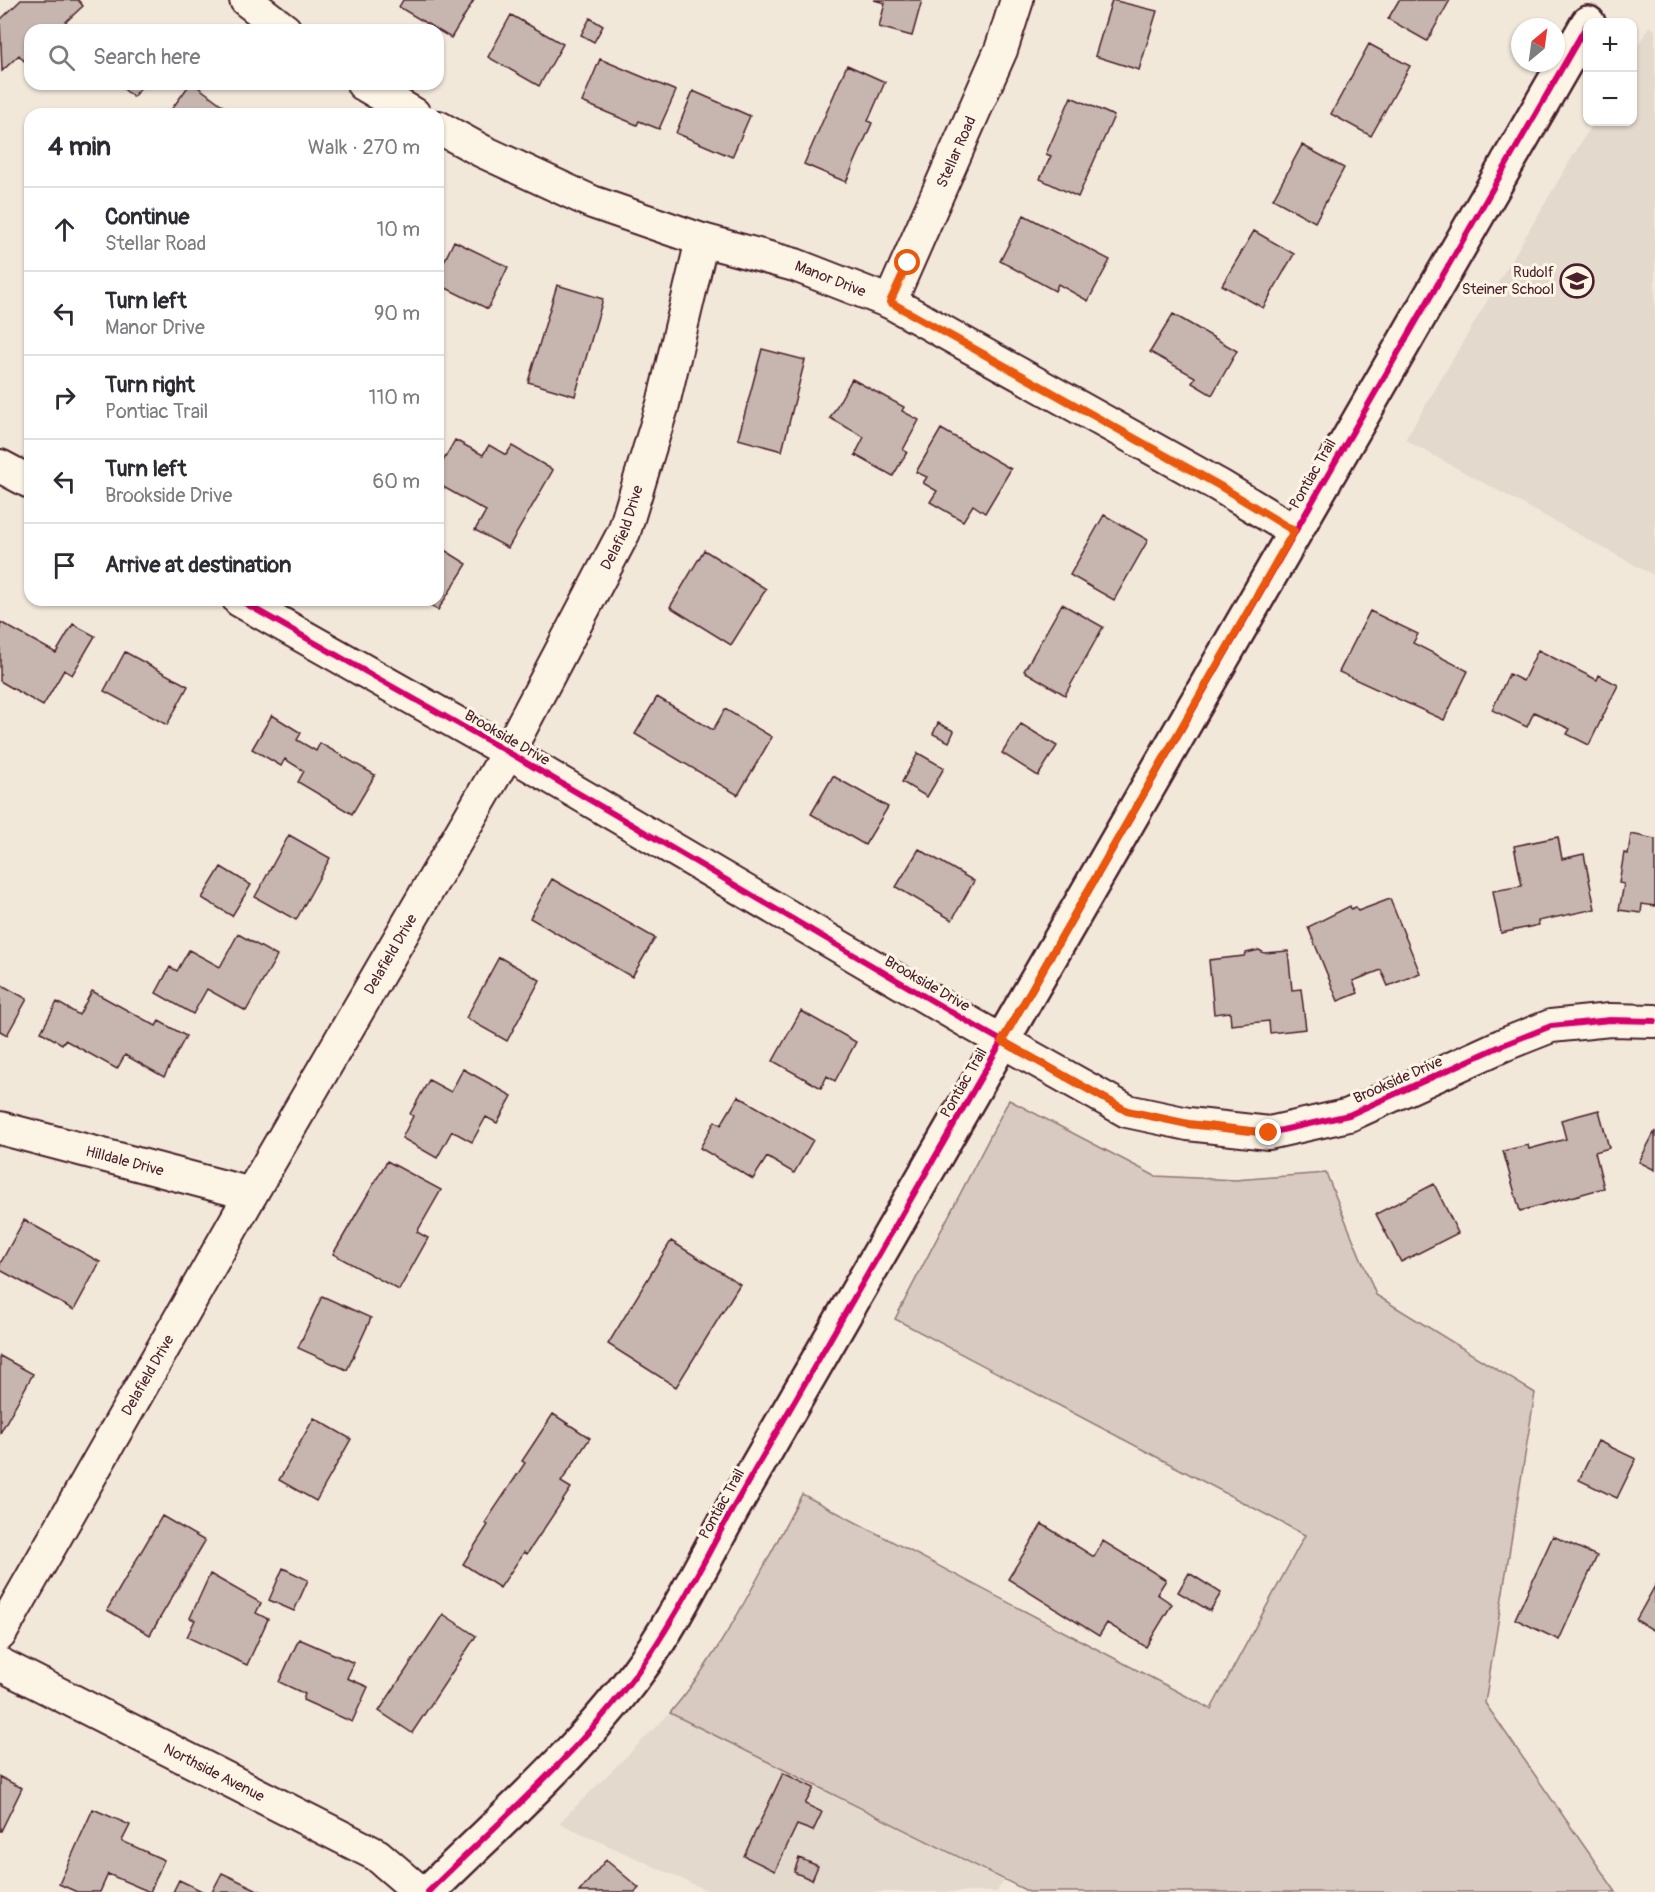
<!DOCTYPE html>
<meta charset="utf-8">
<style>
:root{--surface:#fff;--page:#f2f2f3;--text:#2b2b33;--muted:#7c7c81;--line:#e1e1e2}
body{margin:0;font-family:Pangolin,sans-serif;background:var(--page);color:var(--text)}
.controls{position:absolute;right:18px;top:18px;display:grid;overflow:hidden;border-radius:12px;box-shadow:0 2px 4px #0004}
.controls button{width:54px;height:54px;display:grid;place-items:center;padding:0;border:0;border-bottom:2px solid var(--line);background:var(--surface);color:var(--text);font:30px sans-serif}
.compass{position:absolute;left:1511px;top:18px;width:54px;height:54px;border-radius:50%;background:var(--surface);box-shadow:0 2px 4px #0004;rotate:29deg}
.stop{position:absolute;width:18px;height:18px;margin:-14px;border:4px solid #ea580c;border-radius:50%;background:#fff}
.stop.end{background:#ea580c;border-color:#fff;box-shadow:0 2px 6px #0008}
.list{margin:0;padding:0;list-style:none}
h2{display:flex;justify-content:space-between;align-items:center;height:78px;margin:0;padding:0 24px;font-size:26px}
h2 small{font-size:20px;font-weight:400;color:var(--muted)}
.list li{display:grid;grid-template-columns:39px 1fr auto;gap:18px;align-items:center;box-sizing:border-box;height:84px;padding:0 24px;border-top:2px solid var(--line)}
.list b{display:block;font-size:22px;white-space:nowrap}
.list p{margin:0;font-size:20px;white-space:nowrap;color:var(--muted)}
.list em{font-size:20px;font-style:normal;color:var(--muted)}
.icon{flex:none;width:33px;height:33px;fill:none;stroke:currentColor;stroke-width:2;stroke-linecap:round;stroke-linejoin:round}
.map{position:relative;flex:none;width:1655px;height:1892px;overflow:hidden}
.search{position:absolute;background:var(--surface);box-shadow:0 2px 4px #0004;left:24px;top:24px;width:420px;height:66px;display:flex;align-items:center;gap:15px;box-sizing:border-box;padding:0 21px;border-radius:18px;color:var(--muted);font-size:22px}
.panel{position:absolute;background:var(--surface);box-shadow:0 2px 4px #0004;left:24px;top:108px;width:420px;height:498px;border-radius:18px}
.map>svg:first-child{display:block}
.built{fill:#e4d9cd}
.green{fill:#d8cac0;stroke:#917476;stroke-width:1.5}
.building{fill:#c7b6af;stroke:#4a1f2b;stroke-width:1.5}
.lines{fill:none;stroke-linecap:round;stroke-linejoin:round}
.street-casing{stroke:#4a1f2b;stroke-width:36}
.secondary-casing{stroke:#4a1f2b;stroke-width:38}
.street{stroke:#fcf5e5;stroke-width:32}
.secondary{stroke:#fcf5e5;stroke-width:33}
.cycleway-casing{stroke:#fcf5e5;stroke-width:10}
.cycleway{stroke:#d6006c;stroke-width:6}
.route{stroke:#ea580c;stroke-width:8}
.labels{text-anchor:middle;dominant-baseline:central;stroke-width:6;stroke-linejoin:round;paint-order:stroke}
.street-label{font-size:15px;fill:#4a1f2b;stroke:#fcf5e5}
.poi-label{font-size:15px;fill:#4a1f2b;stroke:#fcf5e5;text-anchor:end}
</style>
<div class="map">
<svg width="1655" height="1892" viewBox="0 0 1655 1892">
<rect width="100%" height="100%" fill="#f1e8da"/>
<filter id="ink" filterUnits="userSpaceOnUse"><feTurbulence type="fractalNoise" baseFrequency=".0167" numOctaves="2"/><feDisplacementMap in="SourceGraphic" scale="12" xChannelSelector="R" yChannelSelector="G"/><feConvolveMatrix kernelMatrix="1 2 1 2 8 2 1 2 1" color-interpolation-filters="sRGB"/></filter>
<g filter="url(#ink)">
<!-- built -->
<path class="built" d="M 1649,26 L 1655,30 L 1655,576 L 1405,440 L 1593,122 L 1632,122 L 1633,54 Z
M 670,1713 L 1005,1878 L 997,1892 L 710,1892 L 559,1823 Z"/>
<!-- green -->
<path class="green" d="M 1009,1100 L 1155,1176 L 1235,1180 L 1326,1173 L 1376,1295 L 1535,1393 L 1485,1703 L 1616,1892 L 1029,1892 L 670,1713 C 725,1648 762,1569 802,1494 L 1211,1709 L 1305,1535 L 895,1319 Z"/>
<!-- building -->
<path class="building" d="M 21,0 L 78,0 L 83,6 L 57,30 L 30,30 L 30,55 L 24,61 L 19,55 L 2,71 L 0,20 Z
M 403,0 L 474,0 L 451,38 L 399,7 Z
M 874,0 L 922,0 L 912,36 L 879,27 L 885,3 Z
M 1112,0 L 1157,11 L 1139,70 L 1095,56 Z
M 1399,0 L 1450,0 L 1427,41 L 1388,19 Z
M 511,15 L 563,44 L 539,86 L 488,57 Z
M 590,18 L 603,26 L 594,42 L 581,35 Z
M 1369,44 L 1410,66 L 1371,136 L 1331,114 Z
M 600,59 L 676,91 L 659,129 L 639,121 L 637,125 L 582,102 Z
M 847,65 L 885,82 L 868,121 L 872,123 L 846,182 L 804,164 Z
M 118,84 L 144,84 L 133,97 Z
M 190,84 L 194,84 L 234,114 L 168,114 Z
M 693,91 L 750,116 L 732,157 L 676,133 Z
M 1071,97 L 1114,116 L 1078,197 L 1040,179 L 1051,156 L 1046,154 Z
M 1302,145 L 1344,168 L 1315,222 L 1273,199 Z
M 1024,215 L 1110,260 L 1088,301 L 1058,284 L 1055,291 L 1000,261 Z
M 1254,231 L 1294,254 L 1263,308 L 1222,285 Z
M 454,241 L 508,267 L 488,309 L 438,284 L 438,274 Z
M 557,285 L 603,299 L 575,396 L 528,382 Z
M 1173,314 L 1237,351 L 1212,395 L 1192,383 L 1195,377 L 1150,352 Z
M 762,349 L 805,360 L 782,451 L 738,439 Z
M 852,379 L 904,407 L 902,411 L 919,420 L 903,450 L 907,452 L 893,476 L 855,455 L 864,437 L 830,418 Z
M 941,429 L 1011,469 L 985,513 L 973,505 L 963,521 L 930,502 L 937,491 L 923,483 L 927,477 L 916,472 Z
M 455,440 L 483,455 L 489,445 L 506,455 L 512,446 L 553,470 L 508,548 L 475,530 L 486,511 L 438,484 L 438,470 Z
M 1104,515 L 1148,540 L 1114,600 L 1070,575 Z
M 438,546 L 467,564 L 438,610 L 423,600 L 438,600 Z
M 704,550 L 766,589 L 731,645 L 670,607 Z
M 1062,604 L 1103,627 L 1065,695 L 1024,671 Z
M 1370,611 L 1418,634 L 1413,643 L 1468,671 L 1444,720 L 1339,672 Z
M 0,622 L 56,653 L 73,624 L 95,636 L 72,675 L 64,670 L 43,706 L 0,681 Z
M 1538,650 L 1597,680 L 1599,675 L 1618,685 L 1589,745 L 1567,734 L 1570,729 L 1534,712 L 1527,727 L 1492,710 L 1509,674 L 1523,681 Z
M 125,652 L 188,686 L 167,725 L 104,691 Z
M 657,697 L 713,730 L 725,709 L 772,737 L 738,795 L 635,734 Z
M 272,715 L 301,733 L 297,740 L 316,751 L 320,743 L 375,775 L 352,814 L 298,782 L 304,771 L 285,759 L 281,766 L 252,749 Z
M 938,723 L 954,731 L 949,742 L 933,734 Z
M 1021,724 L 1057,746 L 1038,776 L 1002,753 Z
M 918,753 L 944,768 L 927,797 L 902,782 Z
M 833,776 L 888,807 L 865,845 L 811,814 Z
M 1631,834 L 1655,839 L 1655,906 L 1642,904 L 1641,913 L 1619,910 L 1624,884 L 1619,883 L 1624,853 L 1628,854 Z
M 289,835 L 330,858 L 296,920 L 255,897 Z
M 1558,837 L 1562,859 L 1584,854 L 1595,909 L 1538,921 L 1539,925 L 1501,933 L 1493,891 L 1522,886 L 1514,846 Z
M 919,849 L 974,881 L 952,920 L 896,887 Z
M 221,867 L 251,885 L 232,916 L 202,898 Z
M 552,879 L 655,938 L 632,977 L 530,918 Z
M 1390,899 L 1420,973 L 1388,986 L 1381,970 L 1353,981 L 1358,993 L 1338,1001 L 1308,927 L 1350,906 L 1351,909 L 1356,907 L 1358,911 Z
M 238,934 L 277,956 L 246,1011 L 207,989 L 193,1014 L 156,993 L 170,967 L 177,971 L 189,950 L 220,967 Z
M 1259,950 L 1264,953 L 1288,951 L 1292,990 L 1301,989 L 1306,1029 L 1270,1033 L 1269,1021 L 1231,1025 L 1230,1012 L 1214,1014 L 1209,960 L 1244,956 L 1246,953 Z
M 499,957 L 540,980 L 507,1041 L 466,1018 Z
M 0,984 L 27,999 L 7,1035 L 0,1031 Z
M 92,991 L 156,1026 L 159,1021 L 186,1036 L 164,1077 L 125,1055 L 117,1069 L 65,1040 L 62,1044 L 41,1032 L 57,1002 L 79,1015 Z
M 801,1011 L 856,1042 L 835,1081 L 827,1076 L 821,1088 L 773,1061 Z
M 463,1069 L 512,1096 L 497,1123 L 486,1117 L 472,1142 L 452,1131 L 437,1158 L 402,1138 L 413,1116 L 410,1114 L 429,1080 L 451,1092 Z
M 738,1096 L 813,1140 L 794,1173 L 767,1157 L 753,1179 L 700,1148 L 715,1121 L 721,1125 Z
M 1599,1110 L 1609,1148 L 1595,1152 L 1604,1188 L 1520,1211 L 1503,1151 L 1528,1145 L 1529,1149 L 1566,1139 L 1561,1120 Z
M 1655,1131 L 1655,1170 L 1639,1162 Z
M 387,1161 L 441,1190 L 417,1232 L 428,1238 L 399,1290 L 333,1254 Z
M 1434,1184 L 1458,1233 L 1401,1262 L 1376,1214 Z
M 24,1220 L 100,1262 L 74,1310 L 0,1270 L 0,1264 Z
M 671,1241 L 740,1284 L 676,1387 L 608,1344 Z
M 322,1296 L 371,1318 L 347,1370 L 298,1348 Z
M 0,1356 L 33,1374 L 0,1433 Z
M 553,1414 L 590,1438 L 561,1482 L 571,1488 L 527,1554 L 524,1552 L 500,1588 L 463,1564 L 488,1525 L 485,1523 L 525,1463 L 522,1461 Z
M 314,1418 L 351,1439 L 316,1501 L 279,1480 Z
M 1598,1441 L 1636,1459 L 1617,1498 L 1579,1480 Z
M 162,1516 L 205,1541 L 150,1635 L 107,1610 Z
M 1042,1524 L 1094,1557 L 1103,1541 L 1166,1580 L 1157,1594 L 1172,1604 L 1146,1647 L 1107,1623 L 1099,1636 L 1008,1579 Z
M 1553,1536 L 1597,1556 L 1559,1640 L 1515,1619 Z
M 283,1568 L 308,1580 L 294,1611 L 269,1600 Z
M 1189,1573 L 1221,1593 L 1210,1611 L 1178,1592 Z
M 210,1574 L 261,1603 L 256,1613 L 268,1619 L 247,1665 L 187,1637 L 195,1620 L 190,1618 Z
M 1655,1586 L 1655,1631 L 1636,1620 Z
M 443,1614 L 476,1636 L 412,1733 L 379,1711 Z
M 299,1639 L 354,1663 L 347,1678 L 368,1687 L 352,1722 L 303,1700 L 305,1694 L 279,1682 Z
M 783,1773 L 814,1788 L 805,1804 L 822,1812 L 813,1831 L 797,1825 L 775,1871 L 744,1856 Z
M 0,1777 L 22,1788 L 1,1831 L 0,1831 Z
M 93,1809 L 130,1825 L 122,1841 L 164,1860 L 150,1892 L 108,1874 L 100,1892 L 77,1892 L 59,1884 Z
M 799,1858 L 818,1866 L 812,1880 L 794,1872 Z
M 606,1860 L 639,1888 L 635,1892 L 579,1892 Z
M 222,1873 L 262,1892 L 212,1892 Z
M 179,1880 L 204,1892 L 173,1892 Z"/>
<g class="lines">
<defs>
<g id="street">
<path d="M 246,0 L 285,30"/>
<path d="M 363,84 L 414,114"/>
<path id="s1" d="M 438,127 L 482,151 L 592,202 L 702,240 L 795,265 L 890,302 L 1220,486 L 1294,531"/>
<path id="s2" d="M 890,302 L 1001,50 L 1017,0"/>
<path d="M 0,466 L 30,482"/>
<path d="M 239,600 L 508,752 L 970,1023 L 1127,1111 L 1188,1124 L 1269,1133 L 1349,1115 L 1503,1045 L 1551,1026 L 1610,1020 L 1655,1021"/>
<path id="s3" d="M 0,1128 L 251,1194"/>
<path id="s4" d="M 0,1634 L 251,1194 L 508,752 L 624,532 L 663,404 L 702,240"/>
<path id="s5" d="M 0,1664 L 377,1855 L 420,1892"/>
</g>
<path id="secondary" d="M 428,1892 C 499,1822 577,1754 636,1674 C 674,1623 702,1564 733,1508 L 1588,23"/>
</defs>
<!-- street casing -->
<use href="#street" class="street-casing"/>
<!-- secondary casing -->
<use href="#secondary" class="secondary-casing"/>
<!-- street -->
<use href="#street" class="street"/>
<!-- secondary -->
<use href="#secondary" class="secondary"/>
<defs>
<path id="cycleway" d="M 239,600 L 508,752 L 970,1023 L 1127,1111 L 1188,1124 L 1269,1133 L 1349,1115 L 1503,1045 L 1551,1026 L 1610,1020 L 1655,1021
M 428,1892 C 499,1822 577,1754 636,1674 C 674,1623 702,1564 733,1508 L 1588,23"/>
</defs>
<!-- cycleway casing -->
<use href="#cycleway" class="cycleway-casing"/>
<!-- cycleway -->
<use href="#cycleway" class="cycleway"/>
</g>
</g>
<g class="lines" filter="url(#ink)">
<!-- route -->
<path class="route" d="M 908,263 L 890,302 L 1220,486 L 1294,531 L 1002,1041 L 1127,1111 L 1188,1124 L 1269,1133"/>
</g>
<!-- icons -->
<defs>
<symbol id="school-ring" viewBox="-11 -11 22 22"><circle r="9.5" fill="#fcf5e5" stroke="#4a1f2b" stroke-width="1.5"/><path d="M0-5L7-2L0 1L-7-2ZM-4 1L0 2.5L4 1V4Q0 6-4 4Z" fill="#4a1f2b"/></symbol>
</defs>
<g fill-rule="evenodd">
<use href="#school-ring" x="1558" y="262" width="38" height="38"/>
</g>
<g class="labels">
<!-- street labels -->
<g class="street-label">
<text stroke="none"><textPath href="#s2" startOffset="164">Stellar Road</textPath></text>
<text stroke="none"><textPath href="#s1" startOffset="422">Manor Drive</textPath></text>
<text transform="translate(1313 474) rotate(-60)">Pontiac Trail</text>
<text stroke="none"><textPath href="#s4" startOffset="1270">Delafield Drive</textPath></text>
<text transform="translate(507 738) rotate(30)">Brookside Drive</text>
<text stroke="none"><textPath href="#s4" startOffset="784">Delafield Drive</textPath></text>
<text transform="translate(927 984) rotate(30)">Brookside Drive</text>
<text transform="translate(1398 1080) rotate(-24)">Brookside Drive</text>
<text transform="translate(964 1083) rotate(-60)">Pontiac Trail</text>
<text stroke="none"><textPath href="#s3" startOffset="129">Hilldale Drive</textPath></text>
<text stroke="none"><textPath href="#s4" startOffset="298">Delafield Drive</textPath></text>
<text transform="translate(722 1504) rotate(-61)">Pontiac Trail</text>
<text stroke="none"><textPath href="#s5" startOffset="240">Northside Avenue</textPath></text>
</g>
<!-- poi labels -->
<g class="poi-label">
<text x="1554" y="272">Rudolf<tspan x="1554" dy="17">Steiner School</tspan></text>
</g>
</g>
</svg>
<div class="controls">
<button>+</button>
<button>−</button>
</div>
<svg class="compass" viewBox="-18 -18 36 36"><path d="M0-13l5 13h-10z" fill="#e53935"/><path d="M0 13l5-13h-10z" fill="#7c7c81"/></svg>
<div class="stop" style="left:908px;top:263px"></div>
<div class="stop end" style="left:1269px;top:1133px"></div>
<div class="search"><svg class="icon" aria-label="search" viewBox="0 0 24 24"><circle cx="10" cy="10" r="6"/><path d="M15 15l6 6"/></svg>Search here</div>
<section class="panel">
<h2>4 min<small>Walk · 270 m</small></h2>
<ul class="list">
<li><svg class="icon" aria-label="ahead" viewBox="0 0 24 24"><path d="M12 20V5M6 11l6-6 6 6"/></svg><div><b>Continue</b><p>Stellar Road</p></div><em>10 m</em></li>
<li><svg class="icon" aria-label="left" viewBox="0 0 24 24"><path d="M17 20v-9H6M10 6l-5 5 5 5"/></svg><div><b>Turn left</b><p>Manor Drive</p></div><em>90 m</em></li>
<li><svg class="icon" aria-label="right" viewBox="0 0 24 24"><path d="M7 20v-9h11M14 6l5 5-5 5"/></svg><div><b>Turn right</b><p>Pontiac Trail</p></div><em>110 m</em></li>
<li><svg class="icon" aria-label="left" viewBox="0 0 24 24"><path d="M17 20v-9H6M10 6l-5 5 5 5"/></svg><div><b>Turn left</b><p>Brookside Drive</p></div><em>60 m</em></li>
<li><svg class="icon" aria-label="arrive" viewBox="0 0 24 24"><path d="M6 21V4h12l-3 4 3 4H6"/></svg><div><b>Arrive at destination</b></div></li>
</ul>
</section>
</div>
